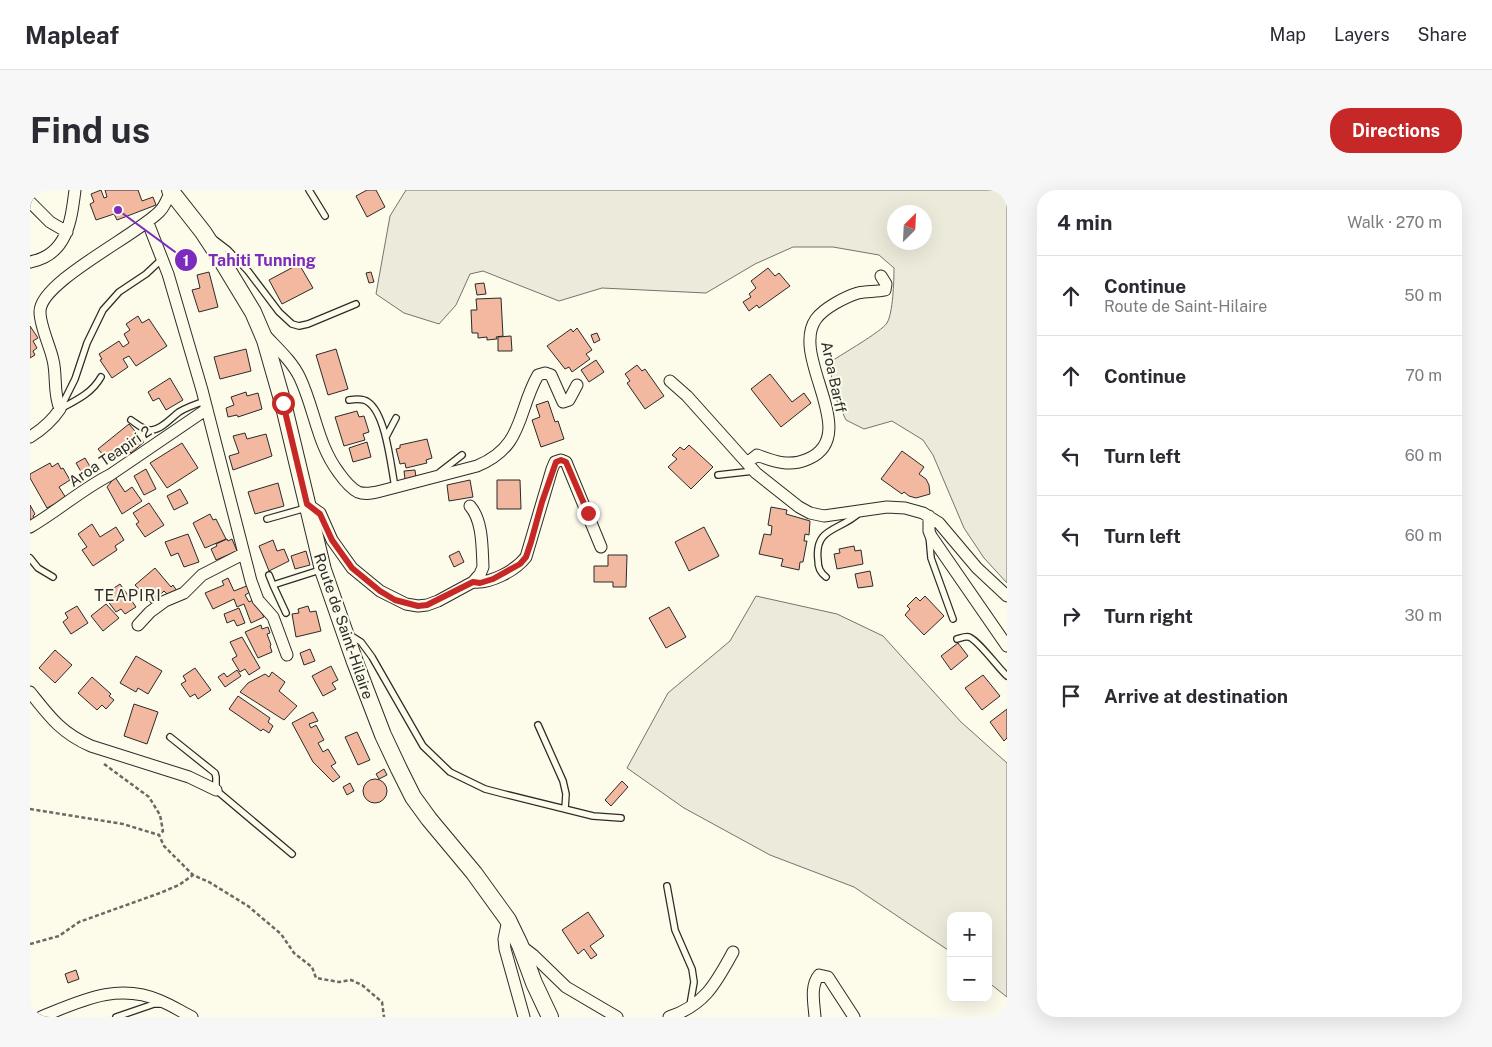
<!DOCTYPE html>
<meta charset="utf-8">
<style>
:root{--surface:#fff;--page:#f7f7f7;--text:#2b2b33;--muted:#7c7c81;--line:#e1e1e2;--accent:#c62828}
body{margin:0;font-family:"Public Sans",sans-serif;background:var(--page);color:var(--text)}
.controls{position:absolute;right:15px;bottom:15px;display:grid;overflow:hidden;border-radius:10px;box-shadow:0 5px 20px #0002}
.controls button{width:45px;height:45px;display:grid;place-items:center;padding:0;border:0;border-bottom:1px solid var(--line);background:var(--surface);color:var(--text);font:25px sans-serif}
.compass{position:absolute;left:857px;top:15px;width:45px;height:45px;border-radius:50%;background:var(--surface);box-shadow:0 5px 20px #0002;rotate:24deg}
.stop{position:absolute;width:15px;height:15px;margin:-11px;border:4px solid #c62828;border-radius:50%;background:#fff}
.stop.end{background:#c62828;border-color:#fff;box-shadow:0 1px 5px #0008}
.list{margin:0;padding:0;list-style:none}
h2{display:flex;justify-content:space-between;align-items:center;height:65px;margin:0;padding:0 20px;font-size:21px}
h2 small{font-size:16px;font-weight:400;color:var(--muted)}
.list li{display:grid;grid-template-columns:32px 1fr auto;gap:15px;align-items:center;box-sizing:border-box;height:80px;padding:0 20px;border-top:1px solid var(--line)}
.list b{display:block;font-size:19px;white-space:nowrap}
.list p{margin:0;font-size:16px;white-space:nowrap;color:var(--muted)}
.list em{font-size:16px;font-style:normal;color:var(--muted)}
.icon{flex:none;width:28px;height:28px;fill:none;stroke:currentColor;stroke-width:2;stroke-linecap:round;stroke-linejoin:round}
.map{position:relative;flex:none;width:977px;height:827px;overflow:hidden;border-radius:20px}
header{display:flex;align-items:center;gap:30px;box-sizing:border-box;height:70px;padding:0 25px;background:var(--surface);border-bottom:1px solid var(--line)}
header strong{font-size:24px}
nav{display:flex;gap:28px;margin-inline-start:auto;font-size:18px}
.intro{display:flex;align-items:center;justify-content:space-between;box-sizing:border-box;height:120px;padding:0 30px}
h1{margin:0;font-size:35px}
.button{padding:12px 22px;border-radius:20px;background:var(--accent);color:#fff;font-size:18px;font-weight:700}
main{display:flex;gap:30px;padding:0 30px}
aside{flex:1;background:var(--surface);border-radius:20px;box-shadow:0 5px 20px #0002}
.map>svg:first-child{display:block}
.green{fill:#ecebdb;stroke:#74746e;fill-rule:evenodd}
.building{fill:#f2b8a0;stroke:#2b2b2b}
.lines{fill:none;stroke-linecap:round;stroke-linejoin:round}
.service-casing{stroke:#2b2b2b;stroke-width:8}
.minor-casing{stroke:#2b2b2b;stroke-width:13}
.secondary-casing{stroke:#2b2b2b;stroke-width:18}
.path{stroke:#6a6964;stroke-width:2.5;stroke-dasharray:4 2.5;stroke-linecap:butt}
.service{stroke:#fdfbea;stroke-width:5.5}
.minor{stroke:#fdfbea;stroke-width:11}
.secondary{stroke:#fdfbea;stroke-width:16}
.route{stroke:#c62828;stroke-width:6}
.labels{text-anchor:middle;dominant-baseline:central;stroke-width:4;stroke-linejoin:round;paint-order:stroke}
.street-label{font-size:15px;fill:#2b2b2b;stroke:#fdfbea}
.neighbourhood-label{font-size:16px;letter-spacing:1px;fill:#2b2b2b;stroke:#fdfbea}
.leader{fill:none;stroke:#7b2cbf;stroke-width:2}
.callout-dot{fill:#7b2cbf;stroke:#fdfbea;stroke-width:2}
.mark-label{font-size:15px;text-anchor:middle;font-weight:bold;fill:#fff}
.callout-label{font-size:16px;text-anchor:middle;font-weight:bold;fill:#7b2cbf;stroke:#fdfbea;stroke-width:4;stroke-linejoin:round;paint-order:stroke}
</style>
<header>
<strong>Mapleaf</strong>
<nav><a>Map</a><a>Layers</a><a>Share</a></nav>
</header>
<div class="intro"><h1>Find us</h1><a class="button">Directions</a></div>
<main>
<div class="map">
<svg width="977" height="827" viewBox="0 0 977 827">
<rect width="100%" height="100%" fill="#fdfbea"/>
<!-- green -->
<path class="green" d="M 376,0 L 977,0 L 977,393 L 954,368 L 934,338 L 903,265 L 893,250 L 862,231 L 834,239 L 816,230 L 801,198 L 802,171 C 812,164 851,142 857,133 C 863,123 864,91 864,78 L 849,65 L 803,57 L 763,57 L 725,74 L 676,103 L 572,98 L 529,111 L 453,81 L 440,84 L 426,115 L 409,134 L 374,123 L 346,104 L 360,26 ZM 864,22 L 894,22 L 894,52 L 864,52 Z
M 726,406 L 807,424 L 853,446 L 931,532 L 977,573 L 977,807 L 958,792 L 958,726 L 921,726 L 921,762 L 824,697 L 740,665 L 654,618 L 597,578 L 638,503 L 700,451 Z"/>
<!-- building -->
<path class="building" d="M 71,0 L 74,8 L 77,7 L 75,0 L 108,0 L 112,11 L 123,7 L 126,15 L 87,30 L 84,24 L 66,30 L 60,14 L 64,12 L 61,4 Z
M 337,0 L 346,0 L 355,17 L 337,27 L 326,6 Z
M 269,74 L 283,98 L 252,114 L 239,90 Z
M 738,78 L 745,86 L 749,83 L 760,96 L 729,118 L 727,115 L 719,121 L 713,112 L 721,107 L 719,104 L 726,98 L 721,91 Z
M 179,82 L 188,117 L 169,122 L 162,100 L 170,98 L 167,85 Z
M 341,82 L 344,92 L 339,93 L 336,83 Z
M 454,93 L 456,104 L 447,105 L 445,94 Z
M 471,108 L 473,146 L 466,147 L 467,149 L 457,150 L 457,147 L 448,148 L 448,143 L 442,143 L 441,120 L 447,120 L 446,109 Z
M 108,126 L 112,133 L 119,129 L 137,156 L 106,176 L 99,166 L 93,169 L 98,177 L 82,188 L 70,170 L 72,169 L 69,164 L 89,151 L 93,157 L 99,153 L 94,144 L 100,140 L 96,134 Z
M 0,136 L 8,148 L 3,151 L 7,158 L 3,161 L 5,165 L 0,168 Z
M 547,138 L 562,160 L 556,164 L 560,169 L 542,182 L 539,177 L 535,179 L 517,156 L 541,139 L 543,142 Z
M 567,143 L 570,150 L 564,153 L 561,145 Z
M 481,146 L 482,161 L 468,161 L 468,147 Z
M 216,159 L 221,181 L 190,189 L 184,167 Z
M 306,159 L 318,199 L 298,205 L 286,165 Z
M 566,170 L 574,182 L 559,192 L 551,180 Z
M 607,175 L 612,181 L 615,179 L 634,206 L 615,219 L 597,193 L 600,191 L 595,184 Z
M 740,184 L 762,212 L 774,203 L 781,213 L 751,237 L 721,199 Z
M 140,188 L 153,210 L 136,220 L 129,208 L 123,211 L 118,202 Z
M 216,202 L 217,206 L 228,203 L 232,219 L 208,227 L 207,225 L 198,227 L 196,218 L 204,215 L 201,207 Z
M 518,211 L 525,232 L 528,231 L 534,249 L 511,257 L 502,230 L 510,227 L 506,215 Z
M 327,221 L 329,227 L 334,226 L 339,242 L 333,244 L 335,250 L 314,256 L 305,227 Z
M 99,234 L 114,252 L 101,263 L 96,257 L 78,271 L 68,259 Z
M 215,243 L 217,249 L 236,244 L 242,266 L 203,280 L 199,266 L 209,263 L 203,246 Z
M 397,249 L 402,268 L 396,270 L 397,273 L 376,278 L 375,273 L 370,274 L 366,259 L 370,258 L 370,255 Z
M 337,252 L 341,267 L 323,272 L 319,258 Z
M 152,253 L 168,278 L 137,298 L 120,273 Z
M 659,255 L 683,277 L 661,299 L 638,277 L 647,269 L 642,265 L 650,257 L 654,260 Z
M 872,261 L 894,277 L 889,284 L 896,289 L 899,295 L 900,304 L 886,308 L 879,306 L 874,302 L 872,304 L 851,289 Z
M 55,268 L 62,280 L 53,285 L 46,273 Z
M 20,273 L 22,277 L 28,273 L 31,279 L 33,278 L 40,290 L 29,297 L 36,308 L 17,318 L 0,288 L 0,284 Z
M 116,279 L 126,299 L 114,305 L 104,286 Z
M 385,280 L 386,288 L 375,289 L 374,281 Z
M 85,287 L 95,302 L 102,297 L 112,311 L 92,324 L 77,297 Z
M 440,290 L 443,307 L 419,311 L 417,295 Z
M 467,290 L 490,290 L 491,319 L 467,319 Z
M 248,293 L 254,316 L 225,324 L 218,302 Z
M 150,299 L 158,313 L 144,320 L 137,306 Z
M 119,313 L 134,335 L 115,347 L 106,334 L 109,332 L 103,323 Z
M 0,315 L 5,324 L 3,326 L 6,331 L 0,334 Z
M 741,317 L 757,320 L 756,324 L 780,331 L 779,345 L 775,344 L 774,351 L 777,351 L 773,372 L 770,372 L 769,380 L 751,376 L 753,369 L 729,364 L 734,344 L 741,345 L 742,336 L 738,335 Z
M 180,324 L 183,330 L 186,329 L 196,349 L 175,358 L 163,333 Z
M 62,334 L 70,347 L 86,337 L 94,350 L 85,356 L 87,360 L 63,376 L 52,360 L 57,357 L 48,344 Z
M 674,337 L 689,366 L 659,381 L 645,352 Z
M 158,344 L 169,372 L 154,377 L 148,363 L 141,366 L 135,352 Z
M 197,349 L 198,351 L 202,349 L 207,361 L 186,370 L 181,359 L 187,356 L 186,354 Z
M 243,350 L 247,361 L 254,359 L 259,371 L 239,381 L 229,356 Z
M 824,356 L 825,361 L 831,360 L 833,374 L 807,379 L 804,364 L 810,363 L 809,359 Z
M 276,361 L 280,375 L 265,379 L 261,366 Z
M 429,361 L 434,372 L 424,377 L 419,366 Z
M 578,365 L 597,365 L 596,397 L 583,397 L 583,392 L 564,392 L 564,376 L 578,376 Z
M 125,378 L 141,397 L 143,395 L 147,401 L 140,407 L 134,401 L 121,413 L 105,395 Z
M 840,381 L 843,396 L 828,398 L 825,384 Z
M 198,388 L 204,401 L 219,395 L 222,401 L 215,405 L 219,412 L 225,409 L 234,427 L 221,433 L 214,414 L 207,417 L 204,409 L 183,419 L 175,403 L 194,395 L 192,391 Z
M 90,394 L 106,417 L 95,424 L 91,419 L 86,422 L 77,410 L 82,407 L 78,402 Z
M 895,406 L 914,426 L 894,445 L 875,425 L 880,419 L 877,416 L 886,407 L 890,411 Z
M 76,414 L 89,428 L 73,441 L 61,426 Z
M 47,416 L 58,433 L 41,444 L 33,432 L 38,428 L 35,423 Z
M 278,416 L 280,422 L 286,421 L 291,441 L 266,447 L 262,424 L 269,423 L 268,419 Z
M 639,417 L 656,447 L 636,458 L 619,428 Z
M 209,418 L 215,433 L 207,436 L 204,430 L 197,433 L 194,424 Z
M 231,435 L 232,439 L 238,437 L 240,443 L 237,444 L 241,455 L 240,456 L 242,462 L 228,468 L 215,442 Z
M 212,447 L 230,478 L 219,485 L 215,479 L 210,482 L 202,469 L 207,466 L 200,452 Z
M 928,453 L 938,466 L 921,480 L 911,466 Z
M 280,459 L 285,471 L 274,475 L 270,463 Z
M 25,460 L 42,475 L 25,493 L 9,478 Z
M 106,466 L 132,481 L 118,504 L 108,498 L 106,502 L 90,493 Z
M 301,476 L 308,490 L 302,493 L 306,499 L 293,506 L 282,486 Z
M 165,478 L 181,500 L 168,509 L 165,504 L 160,507 L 151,494 L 156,491 L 153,486 Z
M 207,480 L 211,486 L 195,497 L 188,487 L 194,483 L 197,487 Z
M 242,482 L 255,492 L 249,501 L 267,516 L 254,530 L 210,502 L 218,493 L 235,484 L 239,487 Z
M 953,485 L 970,506 L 952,520 L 935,498 Z
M 62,487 L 81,504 L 79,506 L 84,510 L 76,519 L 72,515 L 67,520 L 48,503 Z
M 208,506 L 240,528 L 238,532 L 243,536 L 239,543 L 233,539 L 231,541 L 199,519 Z
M 104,514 L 128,522 L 117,554 L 94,546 Z
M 977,519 L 977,548 L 974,551 L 960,532 Z
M 283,522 L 288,531 L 279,534 L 281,538 L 286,535 L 294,550 L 288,553 L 293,562 L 298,559 L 306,573 L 301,576 L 310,587 L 303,592 L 283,572 L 262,533 Z
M 327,542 L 340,570 L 328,575 L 315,547 Z
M 354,579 L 357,585 L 349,589 L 346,584 Z
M333 601a12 12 0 1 1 24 0a12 12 0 1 1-24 0Z
M 592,591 L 598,597 L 581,616 L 575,610 Z
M 320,593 L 324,601 L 317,605 L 313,597 Z
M 558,722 L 574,746 L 560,756 L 567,765 L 561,769 L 554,759 L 548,764 L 532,740 Z
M 46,780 L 49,789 L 38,793 L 35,784 Z"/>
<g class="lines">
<defs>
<path id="service" d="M 279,0 L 295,26
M 185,50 L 198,60 L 218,81 L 249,122 L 262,134 L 269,136 L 278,134 L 326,114
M 319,210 C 325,209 333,208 338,212 C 356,224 361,277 365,297
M 30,219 L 45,189 L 57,153 L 73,120 L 89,102 L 116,84 L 131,70
M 30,219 C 47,210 62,203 71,187
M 101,230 C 107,234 114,241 122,240 C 132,239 141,228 149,222 C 157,217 166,214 175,211
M 356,247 L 366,228
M 410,282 L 432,265
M 688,285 L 724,281
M 237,329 L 276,318
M 899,345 L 901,368 L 923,429
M 0,368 L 8,378 L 23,387
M 239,385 L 243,395 L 290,380
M 796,387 C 790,382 788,378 788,370 C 784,337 810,341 829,323
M 243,395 L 256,423
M 320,445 L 331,452 L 342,467 L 393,556 L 420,582 L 455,599 L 474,604 L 563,626 L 591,628
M 927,449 C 931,448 935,446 939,447 C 948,450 969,479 977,486
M 508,535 L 533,591 L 536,604 L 535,619
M 140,547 L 185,583 L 186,587 L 186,600 L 262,664
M 637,696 L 645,740 L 662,779 L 664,792 L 660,815
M 86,827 L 124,814 L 131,814"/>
<path id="minor" d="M 0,12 L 20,32 L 37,42
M 118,33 L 138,84 L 172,200 L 221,391 L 228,410 L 243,427 L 257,465
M 0,72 C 37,65 41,32 45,0
M 234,144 C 247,158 262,171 270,188 C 285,220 287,254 309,283 C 314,290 320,298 328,302 C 335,305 343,303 351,301 L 447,276 C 494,257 487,222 508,185 L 515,183 L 521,185 L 533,212 L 539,210 L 547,195
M 640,191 L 657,206 L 726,283 L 769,317 L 780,323 L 794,326 L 857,317 L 875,318 L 893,323 L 909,333 L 947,378 L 977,406
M 0,247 C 13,239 22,231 30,219 C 23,203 27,186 23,170 C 20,156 10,136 10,122 C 9,92 109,44 130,21 C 135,16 138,7 141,1
M 717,273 L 727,265 C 745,272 760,277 778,269 C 833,245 759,167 786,129 C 794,118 815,107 828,103 C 837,101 846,102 855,100 L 856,94 L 851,86
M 277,314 L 290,323 L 302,350 L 322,378 L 350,401 L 376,414 L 388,416 L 397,415 L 408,411 L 443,392 L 450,384 L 453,377 C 452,358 453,331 440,316
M 899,326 L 899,341 L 901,346 L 977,456
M 0,337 C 28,321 52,299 80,285 L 177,219
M 443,392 C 460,394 485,381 496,367 L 522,279 L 525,272 L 531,270 L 536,272 L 571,357
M 108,435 L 120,422 L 135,411 L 154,403 L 172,385 L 213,364
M 0,502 C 19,526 31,543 61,556 L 159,587 L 186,600
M 478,730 L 474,749 L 475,759 L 494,827
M 490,755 L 503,765 L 536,797 L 587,827
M 11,827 C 51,811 87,792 131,811 C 141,815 152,822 162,827
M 639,827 C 675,815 686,793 703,762
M 785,827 C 784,813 780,796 789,785 L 798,787 L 824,827"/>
<path id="secondary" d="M 140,0 L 173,42 L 192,71 L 223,122 L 235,150 L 253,213 L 293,380 L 325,472 L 353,545 L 369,579 L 383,607 L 399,629 L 444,683 L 478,730 L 490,755 L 504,793 L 520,827"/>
</defs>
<!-- service casing -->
<use href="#service" class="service-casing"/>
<!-- minor casing -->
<use href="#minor" class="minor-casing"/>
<!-- secondary casing -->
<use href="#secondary" class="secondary-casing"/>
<!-- path -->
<path class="path" d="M 74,574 L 119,607 L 130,625 L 133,641 L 129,645
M 0,619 L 93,634 L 129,645 L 134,656 L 163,685 L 179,692 L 218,716 L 251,744 L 264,763 L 282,777 L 286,788 L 309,792 L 321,790 L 332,795 L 352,812 L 354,827
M 0,754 L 29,746 L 49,732 L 130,703 L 149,695 L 163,685"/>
<!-- service -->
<use href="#service" class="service"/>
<!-- minor -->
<use href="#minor" class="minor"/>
<!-- secondary -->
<use href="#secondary" class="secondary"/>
</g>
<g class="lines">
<!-- route -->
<path class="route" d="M 253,213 L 277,314 L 290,324 L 302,350 L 322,378 L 350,401 L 365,410 L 388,416 L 397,415 L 443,392 L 450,393 L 463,389 L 490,374 L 496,367 L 501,352 L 512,312 L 526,272 L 531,270 L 536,272 L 558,323"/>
</g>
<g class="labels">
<!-- street labels -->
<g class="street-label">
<text transform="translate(804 187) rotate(78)">Aroa Barff</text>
<text transform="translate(80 266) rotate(-34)">Aroa Teapiri 2</text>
<text transform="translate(314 436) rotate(71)">Route de Saint-Hilaire</text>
</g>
<!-- neighbourhood labels -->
<g class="neighbourhood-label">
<text x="98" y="405">TEAPIRI</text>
</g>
</g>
<!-- callouts -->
<path class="leader" d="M88 20L156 70"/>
<g class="callout-dot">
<circle cx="88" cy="20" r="5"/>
<circle cx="156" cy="70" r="12"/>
</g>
<g class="mark-label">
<text x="156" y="76">1</text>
</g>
<g class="callout-label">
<text x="232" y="76">Tahiti Tunning</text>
</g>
</svg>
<div class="controls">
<button>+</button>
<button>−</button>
</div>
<svg class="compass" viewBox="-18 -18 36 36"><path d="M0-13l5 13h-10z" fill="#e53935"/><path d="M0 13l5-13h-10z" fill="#7c7c81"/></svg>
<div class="stop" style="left:253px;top:213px"></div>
<div class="stop end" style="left:558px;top:323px"></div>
</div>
<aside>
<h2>4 min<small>Walk · 270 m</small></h2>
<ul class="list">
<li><svg class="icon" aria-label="ahead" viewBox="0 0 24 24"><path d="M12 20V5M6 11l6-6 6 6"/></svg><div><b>Continue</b><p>Route de Saint-Hilaire</p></div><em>50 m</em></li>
<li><svg class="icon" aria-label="ahead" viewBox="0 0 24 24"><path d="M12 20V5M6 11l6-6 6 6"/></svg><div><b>Continue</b></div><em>70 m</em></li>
<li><svg class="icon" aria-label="left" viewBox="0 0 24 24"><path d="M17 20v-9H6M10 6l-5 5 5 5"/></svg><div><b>Turn left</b></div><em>60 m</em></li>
<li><svg class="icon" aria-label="left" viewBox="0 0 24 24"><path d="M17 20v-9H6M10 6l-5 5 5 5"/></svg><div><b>Turn left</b></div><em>60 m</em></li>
<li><svg class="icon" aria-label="right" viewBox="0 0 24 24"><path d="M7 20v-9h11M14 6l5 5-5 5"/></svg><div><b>Turn right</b></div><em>30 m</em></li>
<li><svg class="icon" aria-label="arrive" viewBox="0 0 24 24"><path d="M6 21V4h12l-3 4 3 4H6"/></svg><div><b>Arrive at destination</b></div></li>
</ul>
</aside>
</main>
